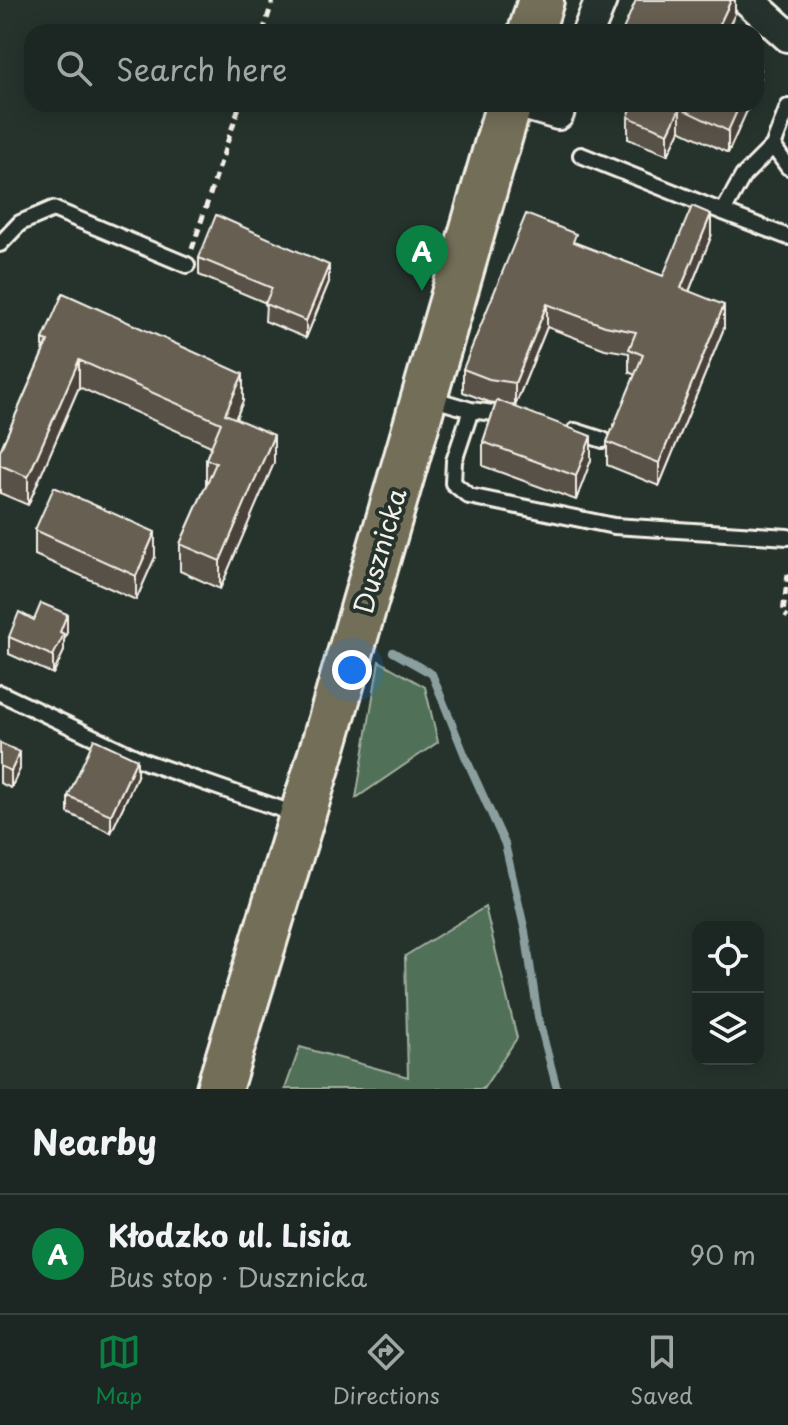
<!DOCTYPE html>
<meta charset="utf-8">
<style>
:root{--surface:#1c2622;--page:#29322f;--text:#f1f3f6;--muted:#a0a5a5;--line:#3a4340;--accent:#0b8043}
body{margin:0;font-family:"Playpen Sans",sans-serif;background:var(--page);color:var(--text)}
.controls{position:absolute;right:24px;bottom:24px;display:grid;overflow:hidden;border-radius:16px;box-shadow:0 4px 20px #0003}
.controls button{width:72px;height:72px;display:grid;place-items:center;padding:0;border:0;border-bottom:2px solid var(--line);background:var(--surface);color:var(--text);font:40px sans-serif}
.you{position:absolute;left:352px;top:670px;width:28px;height:28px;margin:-20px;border:6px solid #fff;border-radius:50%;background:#1a73e8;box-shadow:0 0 0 12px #1a73e833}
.badge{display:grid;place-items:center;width:52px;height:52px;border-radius:50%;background:var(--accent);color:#fff;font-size:26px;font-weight:700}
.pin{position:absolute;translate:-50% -66px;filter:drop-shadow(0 2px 4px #0008)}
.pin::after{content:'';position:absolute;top:42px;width:28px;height:24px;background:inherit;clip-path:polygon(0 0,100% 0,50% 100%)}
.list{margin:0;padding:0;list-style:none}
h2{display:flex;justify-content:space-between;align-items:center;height:104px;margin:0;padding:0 32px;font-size:34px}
h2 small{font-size:26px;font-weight:400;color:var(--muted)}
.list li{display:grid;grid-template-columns:52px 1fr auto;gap:24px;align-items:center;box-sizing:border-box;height:120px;padding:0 32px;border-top:2px solid var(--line)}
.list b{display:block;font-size:30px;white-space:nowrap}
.list p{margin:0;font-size:26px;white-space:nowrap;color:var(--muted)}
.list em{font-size:26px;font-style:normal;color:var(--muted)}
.icon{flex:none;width:44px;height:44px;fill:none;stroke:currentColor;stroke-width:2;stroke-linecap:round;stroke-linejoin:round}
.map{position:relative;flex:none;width:788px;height:1089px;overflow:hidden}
.search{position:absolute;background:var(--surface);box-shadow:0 4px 20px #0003;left:24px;right:24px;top:24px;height:88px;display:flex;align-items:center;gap:20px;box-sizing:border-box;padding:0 28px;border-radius:24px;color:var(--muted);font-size:30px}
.sheet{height:224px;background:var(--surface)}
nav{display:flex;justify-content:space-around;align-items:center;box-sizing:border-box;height:112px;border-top:2px solid var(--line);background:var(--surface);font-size:22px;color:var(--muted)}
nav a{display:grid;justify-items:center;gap:4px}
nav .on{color:var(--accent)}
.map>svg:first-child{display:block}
.green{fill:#517059;stroke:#a2b0a0;stroke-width:2}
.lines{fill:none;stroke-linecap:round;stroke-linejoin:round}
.stream{stroke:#8c9f9f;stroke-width:8}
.service-casing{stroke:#f4f1e8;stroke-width:20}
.minor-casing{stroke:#f4f1e8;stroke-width:36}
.trunk-casing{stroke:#f4f1e8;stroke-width:50}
.path{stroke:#f4f1e8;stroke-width:5;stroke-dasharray:8 6;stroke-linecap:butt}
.service{stroke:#26332d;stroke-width:14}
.minor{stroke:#26332d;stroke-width:30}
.trunk{stroke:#726e59;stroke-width:44}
.wall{fill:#595147;stroke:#f4f1e8;stroke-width:2}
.shaded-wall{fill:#49423a;stroke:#f4f1e8;stroke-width:2}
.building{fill:#685e53;stroke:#f4f1e8;stroke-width:2}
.labels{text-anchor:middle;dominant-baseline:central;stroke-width:8;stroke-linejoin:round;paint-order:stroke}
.street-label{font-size:26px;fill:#f4f1e8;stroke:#26332d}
</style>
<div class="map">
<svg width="788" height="1089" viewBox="0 0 788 1089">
<rect width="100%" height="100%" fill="#26332d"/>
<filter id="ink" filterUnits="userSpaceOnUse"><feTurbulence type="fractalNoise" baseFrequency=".0125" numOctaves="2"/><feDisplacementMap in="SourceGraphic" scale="16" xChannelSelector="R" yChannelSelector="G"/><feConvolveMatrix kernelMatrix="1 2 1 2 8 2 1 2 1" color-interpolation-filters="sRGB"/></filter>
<g filter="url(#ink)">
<!-- green -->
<path class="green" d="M 379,661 L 425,687 L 438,742 L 356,798 Z
M 485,907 L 517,1038 L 483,1089 L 285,1089 L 300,1047 L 408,1077 L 405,956 Z"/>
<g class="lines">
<!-- stream -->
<path class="stream" d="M 393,652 L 432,674 L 465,756 L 505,844 L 525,931 L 538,1017 L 557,1089"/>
<defs>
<path id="service" d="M 773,146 L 788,167
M 581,155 L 723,212 L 743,176 L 773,146 L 788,107
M 723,212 L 788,237
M 0,244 L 20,223 L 53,209 L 187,265
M 427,397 L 471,410 L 508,415
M 471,410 L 454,461 L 453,483 L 469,496 L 614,526 L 788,537
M 575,431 L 603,440
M 0,693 L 146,762 L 298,815"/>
<path id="minor" d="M 748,0 L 788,36
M 588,32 L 601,0
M 523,104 L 558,114 L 561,104"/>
<path id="trunk" d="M 531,32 L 541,0
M 219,1089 L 322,751 L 509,104"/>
</defs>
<!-- service casing -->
<use href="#service" class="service-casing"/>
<!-- minor casing -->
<use href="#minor" class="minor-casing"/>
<!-- trunk casing -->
<use href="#trunk" class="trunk-casing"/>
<!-- path -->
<path class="path" d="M 263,32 L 273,0
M 192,249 L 240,104
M 788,574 L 783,613 L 788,617"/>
<!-- service -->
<use href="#service" class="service"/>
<!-- minor -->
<use href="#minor" class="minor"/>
<!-- trunk -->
<use href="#trunk" class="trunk"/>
</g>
<!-- wall -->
<path class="wall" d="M 620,104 L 750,104 L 728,153 L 680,130 L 668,155 L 628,139 L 628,117 L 631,109 Z
M 711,237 L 689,292 L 724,328 L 659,486 L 607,465 L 607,442 L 635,375 L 629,372 L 629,353 L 605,349 L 547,327 L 515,406 L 512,405 L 591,460 L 576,500 L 483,466 L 483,442 L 496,403 L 489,402 L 463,392 L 463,369 L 576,243 L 663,276 Z
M 199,258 L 329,282 L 306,338 L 265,321 L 266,303 L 199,275 Z
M 43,339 L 243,401 L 236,419 L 274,463 L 220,589 L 180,571 L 180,544 L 206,485 L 206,459 L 211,446 L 79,387 L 28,505 L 0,493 L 0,451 L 43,352 Z
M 35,530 L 155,557 L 136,600 L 35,555 Z
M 34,620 L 67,632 L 64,640 L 64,651 L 53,674 L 9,654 L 9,637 Z
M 0,743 L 20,769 L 11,788 L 0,783 Z
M 137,776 L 111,833 L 68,813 L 68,796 Z"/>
<!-- shaded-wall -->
<path class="shaded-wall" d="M 731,0 L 735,0 L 735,14 L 726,32 L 716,32 Z
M 760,58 L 760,81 L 756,89 L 756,67 Z
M 740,104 L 750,104 L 728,153 L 728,131 Z
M 680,108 L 680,130 L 668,155 L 668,133 Z
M 711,214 L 711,237 L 681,311 L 681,288 Z
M 329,265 L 329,282 L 306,338 L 306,321 Z
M 547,304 L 547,327 L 515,406 L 515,383 Z
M 724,305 L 724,328 L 659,486 L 659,463 Z
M 79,360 L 79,387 L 28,505 L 28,477 Z
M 243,374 L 243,401 L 225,442 L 225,414 Z
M 274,435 L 274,463 L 220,589 L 220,561 Z
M 591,436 L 591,460 L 576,500 L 576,476 Z
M 155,532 L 155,557 L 136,600 L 136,576 Z
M 67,614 L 67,632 L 64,640 L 64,651 L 53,674 L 53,656 L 60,632 Z
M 20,752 L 20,769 L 11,788 L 11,771 Z
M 137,759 L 137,776 L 111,833 L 111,815 Z"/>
<!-- building -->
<path class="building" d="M 636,0 L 731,0 L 716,32 L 622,32 Z
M 633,104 L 740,104 L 728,131 L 680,108 L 668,133 L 628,117 Z
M 692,206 L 711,214 L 681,288 L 724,305 L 659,463 L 607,442 L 643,355 L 629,349 L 636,332 L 605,326 L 547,304 L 515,383 L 489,379 L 463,369 L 526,214 L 576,234 L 573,242 L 663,276 Z
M 216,215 L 329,265 L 306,321 L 265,304 L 272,288 L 199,258 Z
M 63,293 L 243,374 L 225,414 L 274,435 L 220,561 L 180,544 L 216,463 L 206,459 L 221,423 L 79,360 L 28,477 L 0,465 L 0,451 L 48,341 L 43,339 Z
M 497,400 L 591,436 L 576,476 L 483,442 Z
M 54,487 L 155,532 L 136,576 L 35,530 Z
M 41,603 L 67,614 L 60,632 L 64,634 L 53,656 L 9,637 L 19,612 L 34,620 Z
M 94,739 L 137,759 L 111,815 L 68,796 Z
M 0,743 L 20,752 L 11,771 L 0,766 Z"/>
</g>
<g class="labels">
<!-- street labels -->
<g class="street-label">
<text transform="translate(379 551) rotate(-74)">Dusznicka</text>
</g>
</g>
</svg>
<div class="controls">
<button><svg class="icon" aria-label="locate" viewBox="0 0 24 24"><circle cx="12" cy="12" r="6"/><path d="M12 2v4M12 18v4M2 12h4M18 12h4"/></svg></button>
<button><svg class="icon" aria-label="layers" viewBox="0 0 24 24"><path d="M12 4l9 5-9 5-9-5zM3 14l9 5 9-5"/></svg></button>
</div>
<div class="you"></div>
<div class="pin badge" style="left:422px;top:291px">A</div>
<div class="search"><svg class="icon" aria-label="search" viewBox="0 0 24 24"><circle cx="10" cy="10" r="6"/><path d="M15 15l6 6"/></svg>Search here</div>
</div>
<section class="sheet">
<h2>Nearby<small></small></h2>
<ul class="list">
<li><span class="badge">A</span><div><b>Kłodzko ul. Lisia</b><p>Bus stop · Dusznicka</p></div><em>90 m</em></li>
</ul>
</section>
<nav>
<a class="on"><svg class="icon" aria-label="map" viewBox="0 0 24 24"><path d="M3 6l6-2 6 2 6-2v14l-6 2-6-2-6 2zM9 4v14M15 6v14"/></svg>Map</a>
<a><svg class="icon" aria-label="directions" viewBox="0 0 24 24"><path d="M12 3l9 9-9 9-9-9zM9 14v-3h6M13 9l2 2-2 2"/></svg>Directions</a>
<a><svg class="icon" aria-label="saved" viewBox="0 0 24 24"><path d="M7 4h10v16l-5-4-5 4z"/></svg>Saved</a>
</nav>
